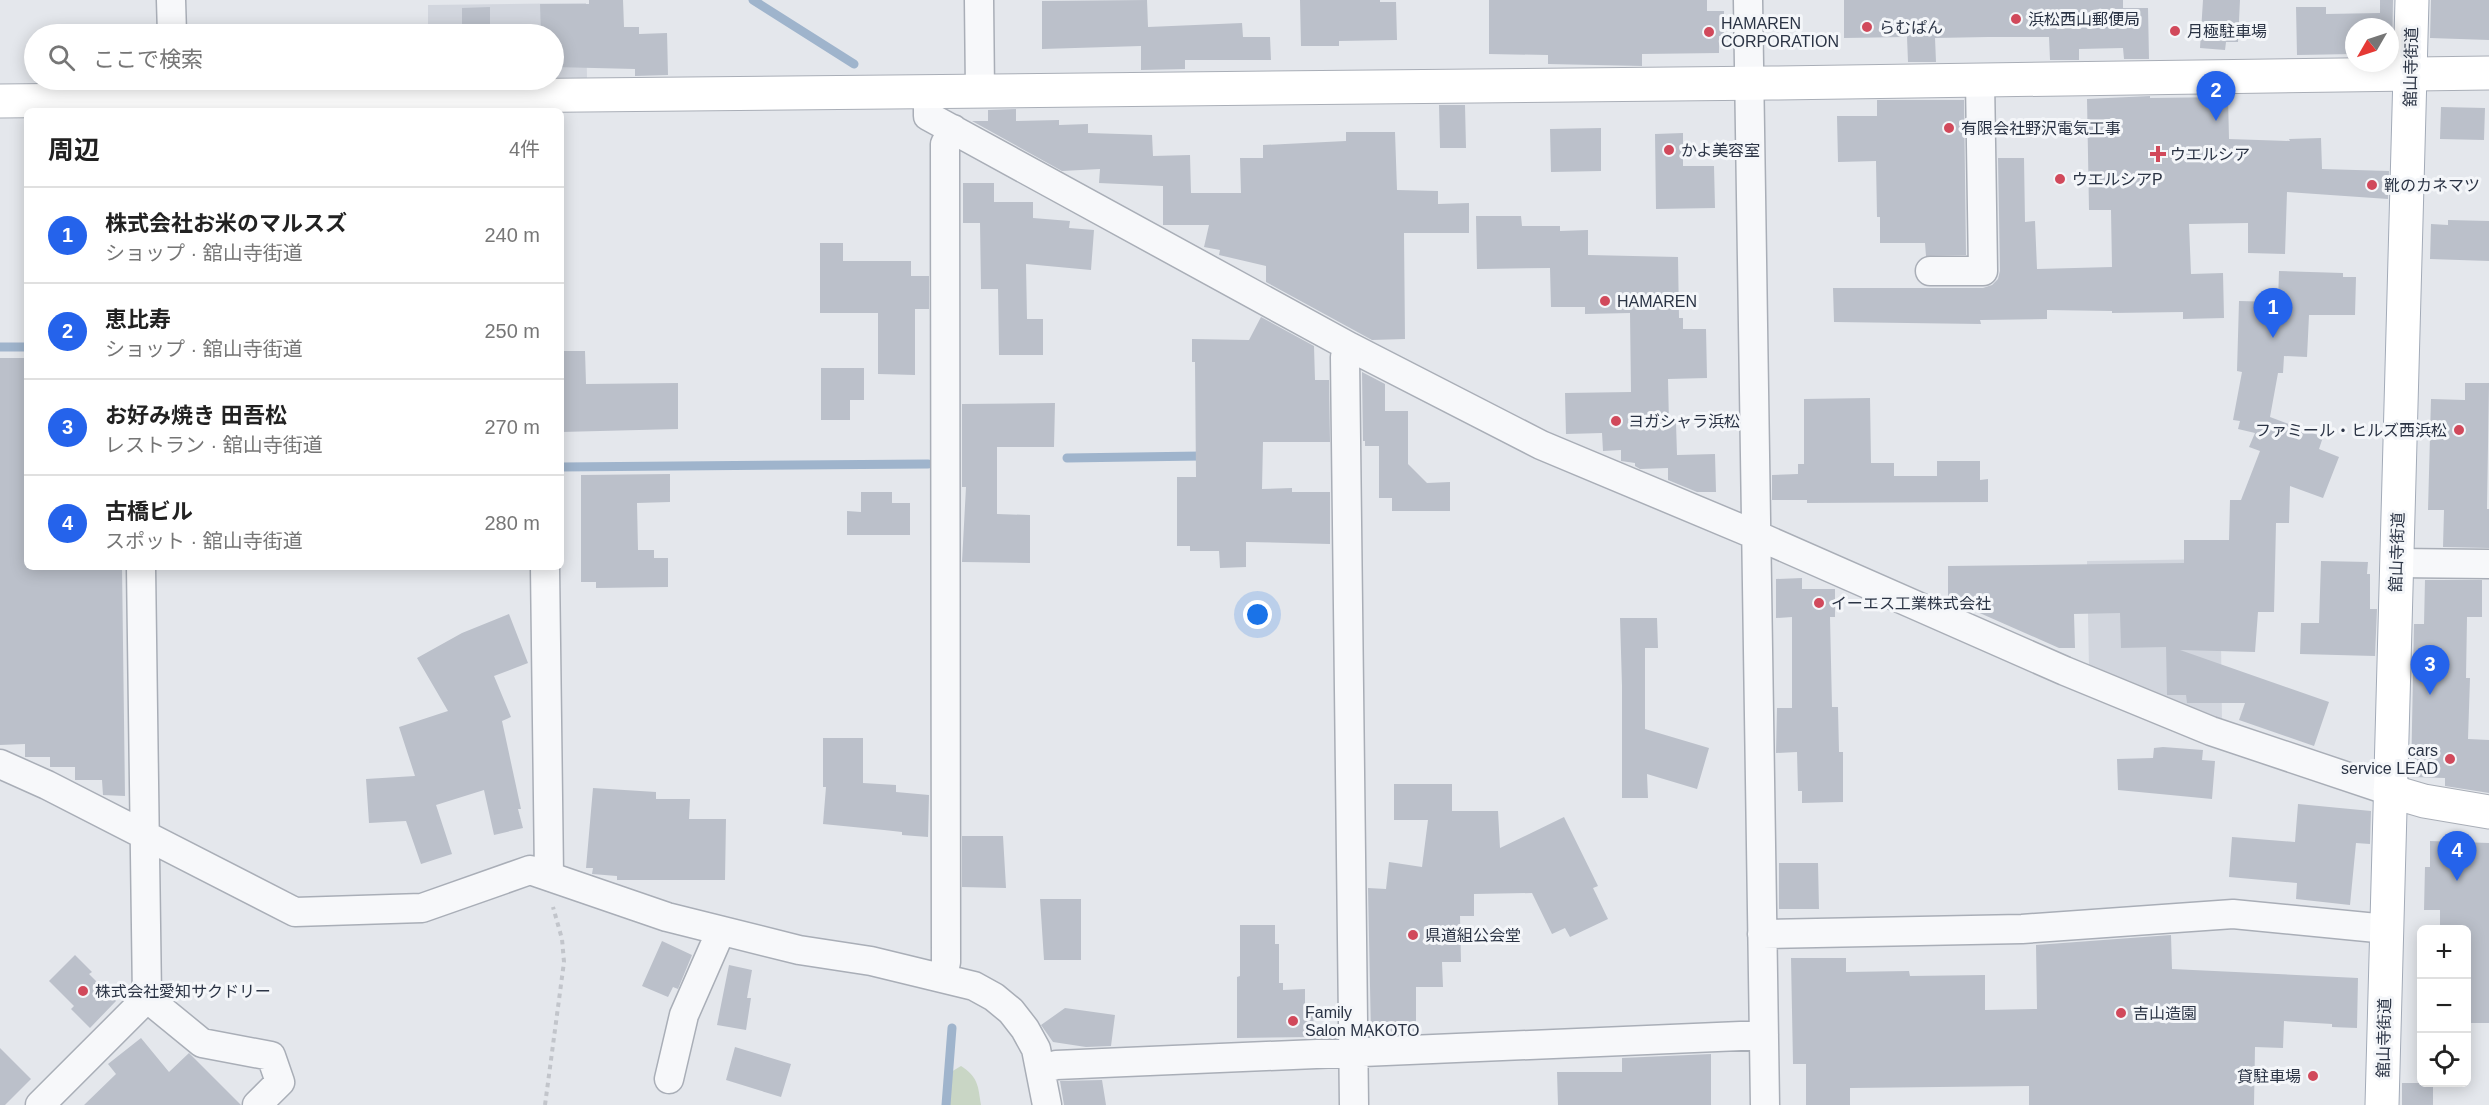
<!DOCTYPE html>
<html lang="ja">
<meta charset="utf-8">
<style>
:root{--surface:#fff;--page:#f6f6f6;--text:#222;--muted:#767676;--line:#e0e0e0;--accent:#2563eb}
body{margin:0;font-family:Arial,"Noto Sans JP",sans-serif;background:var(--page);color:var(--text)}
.controls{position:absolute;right:18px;bottom:18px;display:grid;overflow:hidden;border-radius:9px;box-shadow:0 3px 15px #0003}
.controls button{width:54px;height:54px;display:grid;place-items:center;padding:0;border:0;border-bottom:2px solid var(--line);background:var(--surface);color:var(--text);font:30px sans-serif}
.compass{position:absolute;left:2345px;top:18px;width:54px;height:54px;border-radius:50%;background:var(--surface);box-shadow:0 3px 15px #0003;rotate:231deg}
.you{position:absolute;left:1258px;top:615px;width:21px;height:21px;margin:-15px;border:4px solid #fff;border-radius:50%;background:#1a73e8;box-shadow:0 0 0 9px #1a73e833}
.badge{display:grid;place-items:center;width:39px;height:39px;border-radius:50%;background:var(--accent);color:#fff;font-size:20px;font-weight:700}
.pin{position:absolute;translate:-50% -50px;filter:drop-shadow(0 2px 3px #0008)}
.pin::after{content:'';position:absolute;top:32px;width:21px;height:18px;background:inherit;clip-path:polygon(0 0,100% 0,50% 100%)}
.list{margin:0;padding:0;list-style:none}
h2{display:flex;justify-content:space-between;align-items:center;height:78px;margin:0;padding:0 24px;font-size:26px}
h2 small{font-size:20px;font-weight:400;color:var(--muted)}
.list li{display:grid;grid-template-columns:39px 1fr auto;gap:18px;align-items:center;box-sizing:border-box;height:96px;padding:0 24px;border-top:2px solid var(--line)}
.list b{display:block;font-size:22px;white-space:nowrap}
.list p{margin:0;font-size:20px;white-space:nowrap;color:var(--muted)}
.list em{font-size:20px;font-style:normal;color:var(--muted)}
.icon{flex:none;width:33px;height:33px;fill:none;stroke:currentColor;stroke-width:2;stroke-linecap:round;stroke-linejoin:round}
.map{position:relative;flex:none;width:2489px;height:1105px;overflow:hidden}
.search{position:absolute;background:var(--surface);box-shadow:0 3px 15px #0003;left:24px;top:24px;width:540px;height:66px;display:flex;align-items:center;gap:15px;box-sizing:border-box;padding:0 21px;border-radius:33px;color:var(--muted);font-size:22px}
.panel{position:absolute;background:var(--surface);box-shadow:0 3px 15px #0003;left:24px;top:108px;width:540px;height:462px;border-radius:9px}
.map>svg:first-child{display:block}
.built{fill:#d2d6de}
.green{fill:#c9d6c5}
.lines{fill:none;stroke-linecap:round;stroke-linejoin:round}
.stream{stroke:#9fb4cc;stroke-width:9}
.building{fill:#bbc0ca}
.street-casing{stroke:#a9aeb7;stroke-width:31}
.secondary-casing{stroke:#a9aeb7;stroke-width:35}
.primary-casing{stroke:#a3abb8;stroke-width:35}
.path{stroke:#c2c5cb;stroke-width:4;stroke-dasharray:4.5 4.5;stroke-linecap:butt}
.street{stroke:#f7f8fa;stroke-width:28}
.secondary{stroke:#fff;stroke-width:33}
.primary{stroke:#fff;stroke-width:33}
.poi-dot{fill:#d1495b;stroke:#f4f6f9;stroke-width:2}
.labels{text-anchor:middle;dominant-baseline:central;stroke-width:6;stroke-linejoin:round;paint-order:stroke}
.poi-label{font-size:16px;fill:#2b3445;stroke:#f4f6f9;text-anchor:start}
.street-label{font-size:16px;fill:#2b3445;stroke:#f4f6f9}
</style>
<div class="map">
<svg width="2489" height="1105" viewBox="0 0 2489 1105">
<rect width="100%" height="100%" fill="#e4e7ec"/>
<!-- built -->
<path class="built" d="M 586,3 L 587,80 L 429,82 L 429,80 L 554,80 L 554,34 L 428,34 L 428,5 Z
M 2220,559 L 2222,723 L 2089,669 L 2087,561 Z"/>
<!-- green -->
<path class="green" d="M 961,1066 C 978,1077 978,1085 981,1105 L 944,1105 L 946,1075 Z"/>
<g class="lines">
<!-- stream -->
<path class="stream" d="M 753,0 L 854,64
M 0,347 L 27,347
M 1067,458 L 1201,456
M 561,467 L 928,464
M 946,1105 L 952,1028"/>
</g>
<!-- building -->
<path class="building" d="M 589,0 L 623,0 L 624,27 L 639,27 L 639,34 L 667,33 L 668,75 L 635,76 L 635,69 L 554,67 L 554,34 L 541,34 L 540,4 L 589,4 Z
M 1147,0 L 1148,27 L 1242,23 L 1243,37 L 1270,37 L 1271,60 L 1185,60 L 1185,69 L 1141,70 L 1141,46 L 1042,49 L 1042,1 Z
M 1300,0 L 1380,0 L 1380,2 L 1396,2 L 1397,40 L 1339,41 L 1339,46 L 1301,46 Z
M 1489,0 L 1707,0 L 1707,11 L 1724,11 L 1724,36 L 1719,36 L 1719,53 L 1642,54 L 1642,66 L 1548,64 L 1548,55 L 1489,54 Z
M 1844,0 L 2123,0 L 2123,8 L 2148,8 L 2149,59 L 2124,59 L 2123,48 L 2079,49 L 2079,60 L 2050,60 L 2049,37 L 1988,37 L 1935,38 L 1936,62 L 1908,62 L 1907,37 L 1844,38 Z
M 2203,0 L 2240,0 L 2238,42 L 2226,42 L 2225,50 L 2200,48 Z
M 2380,0 L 2393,0 L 2392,53 L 2390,53 L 2390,27 L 2354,27 L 2354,54 L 2297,55 L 2296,7 L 2326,7 L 2326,14 L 2380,13 Z
M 2431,0 L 2489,0 L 2489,40 L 2430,38 Z
M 490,7 L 490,34 L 462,34 L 462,8 Z
M 2150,96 L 2150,98 L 2228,97 L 2229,139 L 2290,141 L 2289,139 L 2321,138 L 2322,169 L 2389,171 L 2388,199 L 2287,192 L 2285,254 L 2248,253 L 2248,223 L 2189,224 L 2191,274 L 2223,273 L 2224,318 L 2183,319 L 2183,312 L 2112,313 L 2112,311 L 2047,310 L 2047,319 L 1980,320 L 1981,324 L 1834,322 L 1833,288 L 1983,288 L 1992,285 L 1998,279 L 2000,271 L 1998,158 L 2024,158 L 2025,222 L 2035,221 L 2037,269 L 2112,267 L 2111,210 L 2089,210 L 2087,99 Z
M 1877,100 L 1964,100 L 1966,255 L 1926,256 L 1925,243 L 1880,243 L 1880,217 L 1877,217 L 1876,161 L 1838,162 L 1837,116 L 1877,116 Z
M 1439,105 L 1465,105 L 1466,148 L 1440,148 Z
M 2441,107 L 2485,108 L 2484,140 L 2440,139 Z
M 1016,109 L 1016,121 L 1059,120 L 1059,125 L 1088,124 L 1088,133 L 1152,135 L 1153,156 L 1190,155 L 1191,193 L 1241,193 L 1240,158 L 1263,158 L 1263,145 L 1346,141 L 1346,132 L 1395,132 L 1397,190 L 1438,191 L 1438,204 L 1469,203 L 1469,233 L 1404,233 L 1405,339 L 1372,340 L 1266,282 L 1266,266 L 1219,255 L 1220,250 L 1204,247 L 1209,225 L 1163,225 L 1163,186 L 1099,183 L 1100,169 L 1062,171 L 972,121 L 988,121 L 988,110 Z
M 1601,128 L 1601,171 L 1551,172 L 1550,129 Z
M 1683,133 L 1683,166 L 1714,166 L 1715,208 L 1656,209 L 1655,134 Z
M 963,183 L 994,183 L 994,202 L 1033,202 L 1033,218 L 1070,221 L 1069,228 L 1094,230 L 1091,270 L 1026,264 L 1027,319 L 1043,319 L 1043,355 L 999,355 L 998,289 L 981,289 L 980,223 L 963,223 Z
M 1476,216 L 1521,216 L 1522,226 L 1560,226 L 1560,231 L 1588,230 L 1588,255 L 1678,257 L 1679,318 L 1683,318 L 1683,329 L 1706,329 L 1707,378 L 1668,379 L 1669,423 L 1676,423 L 1677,455 L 1715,454 L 1716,492 L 1697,492 L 1668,480 L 1668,468 L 1640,469 L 1635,466 L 1635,463 L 1621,461 L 1621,450 L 1603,451 L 1602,433 L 1566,434 L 1565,393 L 1631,392 L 1630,313 L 1585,314 L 1585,307 L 1551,307 L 1550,268 L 1477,269 Z
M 2448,220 L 2489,221 L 2489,261 L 2430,259 L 2431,224 L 2448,225 Z
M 820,243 L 843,243 L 843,261 L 911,261 L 911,276 L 929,276 L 929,309 L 915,309 L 915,375 L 878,374 L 878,313 L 820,313 Z
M 2279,271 L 2343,273 L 2343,277 L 2356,277 L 2355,315 L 2309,315 L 2307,357 L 2284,356 L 2283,373 L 2278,373 L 2270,417 L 2323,437 L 2319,449 L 2339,457 L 2323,498 L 2290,486 L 2289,523 L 2276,523 L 2274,612 L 2258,612 L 2255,652 L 2180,650 L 2329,702 L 2314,746 L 2239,720 L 2245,703 L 2187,703 L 2186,695 L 2167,695 L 2166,647 L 2121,648 L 2120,613 L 2074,614 L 2075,648 L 2059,648 L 1948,599 L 1948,566 L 2184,563 L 2184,540 L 2229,540 L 2230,500 L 2241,500 L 2260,451 L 2249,447 L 2255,433 L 2238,429 L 2240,421 L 2233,420 L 2242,372 L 2237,371 L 2239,301 L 2278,302 Z
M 1261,317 L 1314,346 L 1315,380 L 1329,380 L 1330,442 L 1263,442 L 1262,489 L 1292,488 L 1292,492 L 1330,492 L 1330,544 L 1246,542 L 1246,567 L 1220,568 L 1219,551 L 1190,551 L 1190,546 L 1177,546 L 1177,477 L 1196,477 L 1195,362 L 1192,362 L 1192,339 L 1249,340 Z
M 561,351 L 585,351 L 586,384 L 678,383 L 678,429 L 561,432 Z
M 0,358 L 27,358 L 27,567 L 122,567 L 125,796 L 103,795 L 102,780 L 75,780 L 75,767 L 50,767 L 50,757 L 25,757 L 25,744 L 0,745 Z
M 821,368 L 864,368 L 864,400 L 850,400 L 850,420 L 821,420 Z
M 1362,372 L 1385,384 L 1385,411 L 1408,411 L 1408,464 L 1427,483 L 1450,482 L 1450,511 L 1392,511 L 1392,498 L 1379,498 L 1379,446 L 1365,446 L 1365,441 L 1363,441 Z
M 2465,383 L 2489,383 L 2487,509 L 2489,509 L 2489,548 L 2443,547 L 2444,510 L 2428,510 L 2431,399 L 2465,400 Z
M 1870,398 L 1871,463 L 1894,463 L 1894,476 L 1937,476 L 1937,461 L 1980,461 L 1980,480 L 1988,479 L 1988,502 L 1807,503 L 1807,500 L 1772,500 L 1772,475 L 1798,474 L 1798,464 L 1804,464 L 1804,399 Z
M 1055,403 L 1054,447 L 997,447 L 997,514 L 1030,515 L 1030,563 L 962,562 L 966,487 L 962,487 L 962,404 Z
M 670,474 L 670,502 L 637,503 L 638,550 L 654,550 L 654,558 L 668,558 L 668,587 L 596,588 L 596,582 L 581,582 L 581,475 Z
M 861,492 L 892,492 L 892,503 L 910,503 L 910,535 L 847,535 L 847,511 L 861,512 Z
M 2321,561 L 2368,562 L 2367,574 L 2370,574 L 2370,609 L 2377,609 L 2375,656 L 2300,654 L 2301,623 L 2319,623 Z
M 1802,578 L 1802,589 L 1835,589 L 1835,617 L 1830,617 L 1832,707 L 1838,707 L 1839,752 L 1843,752 L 1843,802 L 1802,803 L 1802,791 L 1798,791 L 1797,752 L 1776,753 L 1777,708 L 1792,708 L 1792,617 L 1776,618 L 1776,579 Z
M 2425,580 L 2482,580 L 2482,617 L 2467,617 L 2466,678 L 2470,678 L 2468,739 L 2489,740 L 2489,793 L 2445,786 L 2445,778 L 2411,777 L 2414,624 L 2424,624 Z
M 509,614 L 528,663 L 494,676 L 511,717 L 502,721 L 521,809 L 518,809 L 523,828 L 494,835 L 484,790 L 436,805 L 452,854 L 421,864 L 406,821 L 369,823 L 366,779 L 415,776 L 399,727 L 448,711 L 417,658 L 462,633 Z
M 1620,618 L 1657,618 L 1658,648 L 1645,648 L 1645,729 L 1709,748 L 1697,789 L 1647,774 L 1648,798 L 1622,798 L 1622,686 Z
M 823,738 L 863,738 L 863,783 L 896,785 L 896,792 L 929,795 L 928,837 L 902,835 L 902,832 L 884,830 L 823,824 L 826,787 L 823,787 Z
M 2163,747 L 2203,750 L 2202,760 L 2215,761 L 2212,799 L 2118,790 L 2117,759 L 2153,758 L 2154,748 Z
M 1394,784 L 1452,784 L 1452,811 L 1498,811 L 1500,848 L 1564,817 L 1598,886 L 1593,888 L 1608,919 L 1570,937 L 1565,928 L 1552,934 L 1532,893 L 1474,894 L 1474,916 L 1460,916 L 1461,962 L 1442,962 L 1443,987 L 1416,987 L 1416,1033 L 1371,1035 L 1368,888 L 1386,889 L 1389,862 L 1422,867 L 1428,820 L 1394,820 Z
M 593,788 L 656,792 L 656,799 L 690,799 L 689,819 L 726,819 L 725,880 L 617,880 L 617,876 L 592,874 L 593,868 L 586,868 Z
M 2298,804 L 2371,811 L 2370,844 L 2356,843 L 2350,905 L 2296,899 L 2297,883 L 2229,877 L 2232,837 L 2295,842 Z
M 962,836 L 1003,836 L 1006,888 L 962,887 Z
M 2430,841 L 2489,843 L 2489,1023 L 2466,1023 L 2466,930 L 2440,930 L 2440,910 L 2424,910 L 2425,867 L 2430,867 Z
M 1779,863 L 1818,863 L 1819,909 L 1779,909 Z
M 1040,899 L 1081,899 L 1081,960 L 1044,960 Z
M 1240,925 L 1275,925 L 1275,944 L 1279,944 L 1279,983 L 1283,983 L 1283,990 L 1305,989 L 1305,1004 L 1313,1004 L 1314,1037 L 1237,1038 L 1237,977 L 1240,976 Z
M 2171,935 L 2172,969 L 2358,978 L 2357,1028 L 2332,1027 L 2332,1024 L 2284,1021 L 2283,1048 L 2255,1047 L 2254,1105 L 2029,1105 L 2029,1086 L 1850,1088 L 1850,1105 L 1806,1105 L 1806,1064 L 1793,1064 L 1791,958 L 1846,958 L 1846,972 L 1909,971 L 1910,976 L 1985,975 L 1985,1010 L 2037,1009 L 2036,945 Z
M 662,941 L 692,955 L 678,989 L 673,987 L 668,997 L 642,986 Z
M 75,955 L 92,972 L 89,974 L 116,1001 L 90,1028 L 71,1009 L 74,1006 L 49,981 Z
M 729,965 L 752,970 L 747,998 L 751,998 L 746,1030 L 717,1025 Z
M 1065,1008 L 1115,1015 L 1111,1046 L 1086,1047 L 1053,1042 L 1041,1025 Z
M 141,1038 L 169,1072 L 189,1053 L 241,1105 L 84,1105 L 116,1074 L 108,1064 Z
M 735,1047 L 791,1064 L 781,1097 L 726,1080 Z
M 0,1048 L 31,1079 L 5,1105 L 0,1105 Z
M 1711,1054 L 1711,1105 L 1558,1105 L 1557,1072 L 1622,1072 L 1622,1058 Z
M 1102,1080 L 1106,1105 L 1064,1105 L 1060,1081 Z
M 2402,1083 L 2433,1083 L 2433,1105 L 2402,1105 Z"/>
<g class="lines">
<defs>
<path id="street" d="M 171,0 L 172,34
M 979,0 L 980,91
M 1748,0 L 1765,1105
M 928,92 L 928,116 L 1350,347 L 1541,445 L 1756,535 L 2065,671 L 2211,731 L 2390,791
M 1930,271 L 1983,271 L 1980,80
M 1350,347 L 1345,357 L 1354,1105
M 2397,563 L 2489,564
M 545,567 L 549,875
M 0,764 L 47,785 L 295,912 L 422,908 L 530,870 L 667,917 L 799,950 L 871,961 L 974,986 L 994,997 L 1011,1011 L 1025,1029 L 1036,1049 L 1047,1105
M 1762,934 L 2022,929 L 2233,914 L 2387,929
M 943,977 L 946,962 L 945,144 L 953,129
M 147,998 L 202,1043 L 271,1056 L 280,1082 L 257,1105
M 1041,1070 L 1056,1065 L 1764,1035
M 669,1079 L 684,1015 L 716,942 L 719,930
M 40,1105 L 147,998 L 141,567"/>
<path id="secondary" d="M 0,101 L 1772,83 L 2489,73
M 2390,791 L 2424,801 L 2489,812"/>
<path id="primary" d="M 2382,1105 L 2412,0"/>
</defs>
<!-- street casing -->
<use href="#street" class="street-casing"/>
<!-- secondary casing -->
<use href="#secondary" class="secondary-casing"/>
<!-- primary casing -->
<use href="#primary" class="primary-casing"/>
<!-- path -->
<path class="path" d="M 545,1105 L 564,962 L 562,939 L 553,907"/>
<!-- street -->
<use href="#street" class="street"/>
<!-- secondary -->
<use href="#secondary" class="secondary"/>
<!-- primary -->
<use href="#primary" class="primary"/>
</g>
<!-- markers -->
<g class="poi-dot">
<circle cx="2016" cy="19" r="6"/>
<circle cx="1867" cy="27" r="6"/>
<circle cx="2175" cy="31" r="6"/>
<circle cx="1709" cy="32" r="6"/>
<circle cx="1949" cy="128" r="6"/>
<circle cx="1669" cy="150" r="6"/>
<path d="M2155 145h6v6h6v6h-6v6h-6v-6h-6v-6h6z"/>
<circle cx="2060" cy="179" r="6"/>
<circle cx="2372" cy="185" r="6"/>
<circle cx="1605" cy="301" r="6"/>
<circle cx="1616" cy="421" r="6"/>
<circle cx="2459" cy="430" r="6"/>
<circle cx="1819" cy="603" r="6"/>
<circle cx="2450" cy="759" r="6"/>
<circle cx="1413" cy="935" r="6"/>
<circle cx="83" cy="991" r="6"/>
<circle cx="2121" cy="1013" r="6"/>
<circle cx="1293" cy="1021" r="6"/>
<circle cx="2313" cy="1076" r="6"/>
</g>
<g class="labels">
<!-- poi labels -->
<g class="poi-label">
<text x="2028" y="19">浜松西山郵便局</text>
<text x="1721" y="23">HAMAREN<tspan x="1721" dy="18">CORPORATION</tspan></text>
<text x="1879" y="27">らむぱん</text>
<text x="2187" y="31">月極駐車場</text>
<text x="1961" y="128">有限会社野沢電気工事</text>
<text x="1681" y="150">かよ美容室</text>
<text x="2170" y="154">ウエルシア</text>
<text x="2072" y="179">ウエルシアP</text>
<text x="2384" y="185">靴のカネマツ</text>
<text x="1617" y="301">HAMAREN</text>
<text x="1628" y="421">ヨガシャラ浜松</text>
<text x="2447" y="430" text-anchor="end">ファミール・ヒルズ西浜松</text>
<text x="1831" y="603">イーエス工業株式会社</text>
<text x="2438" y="750" text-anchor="end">cars<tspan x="2438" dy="18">service LEAD</tspan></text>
<text x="1425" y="935">県道組公会堂</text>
<text x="95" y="991">株式会社愛知サクドリー</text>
<text x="1305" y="1012">Family<tspan x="1305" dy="18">Salon MAKOTO</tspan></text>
<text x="2133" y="1013">吉山造園</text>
<text x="2301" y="1076" text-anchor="end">貸駐車場</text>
</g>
<!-- street labels -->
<g class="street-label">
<text transform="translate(2411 67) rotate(-89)">舘山寺街道</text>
<text transform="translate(2397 552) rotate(-88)">舘山寺街道</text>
<text transform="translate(2384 1038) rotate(-89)">舘山寺街道</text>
</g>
</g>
</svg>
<div class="controls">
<button>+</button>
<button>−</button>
<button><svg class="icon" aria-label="locate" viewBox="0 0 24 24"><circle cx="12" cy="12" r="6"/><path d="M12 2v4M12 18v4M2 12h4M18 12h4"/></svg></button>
</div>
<svg class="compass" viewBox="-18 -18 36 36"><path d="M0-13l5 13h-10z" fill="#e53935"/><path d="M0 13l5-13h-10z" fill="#767676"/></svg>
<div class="you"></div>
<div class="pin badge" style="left:2273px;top:338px">1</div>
<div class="pin badge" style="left:2216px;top:121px">2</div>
<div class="pin badge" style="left:2430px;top:695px">3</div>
<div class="pin badge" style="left:2457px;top:881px">4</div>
<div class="search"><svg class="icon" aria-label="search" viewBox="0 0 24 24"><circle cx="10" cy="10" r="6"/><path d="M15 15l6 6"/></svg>ここで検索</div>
<section class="panel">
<h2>周辺<small>4件</small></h2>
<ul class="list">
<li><span class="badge">1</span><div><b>株式会社お米のマルスズ</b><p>ショップ · 舘山寺街道</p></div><em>240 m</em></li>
<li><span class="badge">2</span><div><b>恵比寿</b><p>ショップ · 舘山寺街道</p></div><em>250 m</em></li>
<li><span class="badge">3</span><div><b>お好み焼き 田吾松</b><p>レストラン · 舘山寺街道</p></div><em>270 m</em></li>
<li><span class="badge">4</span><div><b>古橋ビル</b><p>スポット · 舘山寺街道</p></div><em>280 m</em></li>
</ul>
</section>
</div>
